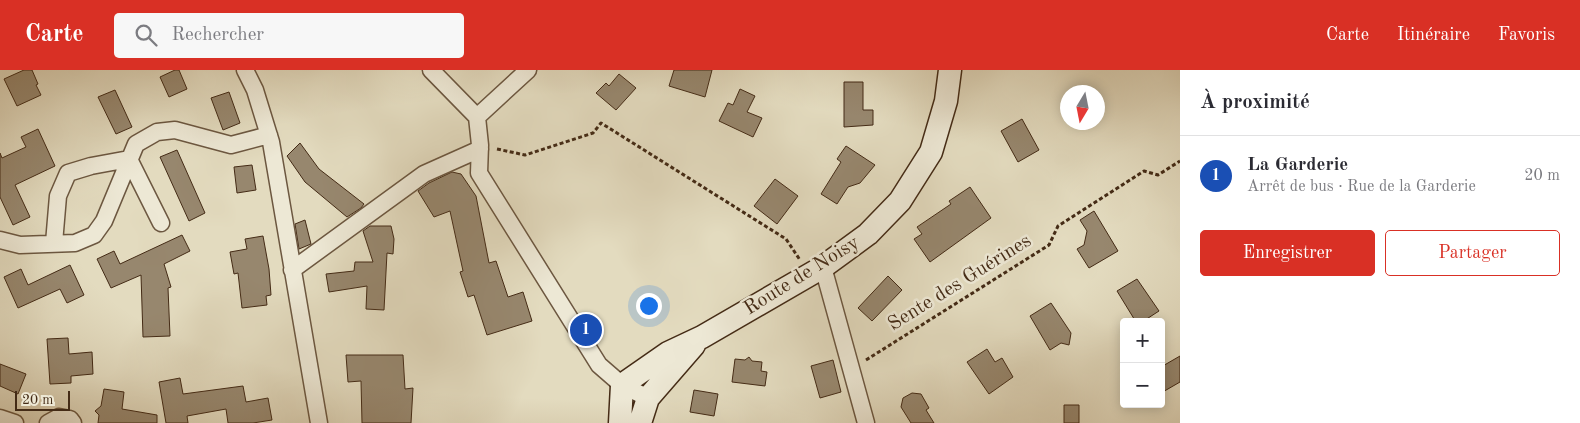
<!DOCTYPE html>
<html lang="fr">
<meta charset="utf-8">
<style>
:root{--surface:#fff;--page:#f7f7f7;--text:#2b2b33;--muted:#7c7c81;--line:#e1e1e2;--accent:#d93025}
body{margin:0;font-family:"Old Standard TT",serif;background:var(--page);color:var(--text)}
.controls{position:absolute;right:15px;bottom:15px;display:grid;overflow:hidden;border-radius:5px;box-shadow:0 2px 12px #0003}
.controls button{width:45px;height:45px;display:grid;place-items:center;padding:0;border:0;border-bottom:1px solid var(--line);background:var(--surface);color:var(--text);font:25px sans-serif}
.compass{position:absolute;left:1060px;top:15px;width:45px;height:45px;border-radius:50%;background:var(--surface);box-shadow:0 2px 12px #0003;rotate:190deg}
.scale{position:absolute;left:15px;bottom:12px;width:55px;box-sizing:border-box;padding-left:5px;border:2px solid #442b16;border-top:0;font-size:14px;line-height:18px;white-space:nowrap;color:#442b16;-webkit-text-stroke:4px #ede8d5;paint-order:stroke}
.you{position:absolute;left:648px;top:235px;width:18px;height:18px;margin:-12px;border:4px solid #fff;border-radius:50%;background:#1a73e8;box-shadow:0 0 0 8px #1a73e833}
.badge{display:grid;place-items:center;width:32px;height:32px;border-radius:50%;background:var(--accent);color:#fff;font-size:16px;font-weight:700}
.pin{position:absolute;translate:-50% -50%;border:2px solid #fff;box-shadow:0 1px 5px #0006}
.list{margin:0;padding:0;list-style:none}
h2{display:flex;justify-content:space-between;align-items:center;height:65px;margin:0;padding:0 20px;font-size:21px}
h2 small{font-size:16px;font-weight:400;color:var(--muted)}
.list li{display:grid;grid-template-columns:32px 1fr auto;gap:15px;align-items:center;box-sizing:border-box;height:80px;padding:0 20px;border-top:1px solid var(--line)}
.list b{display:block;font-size:19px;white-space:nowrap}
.list p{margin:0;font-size:16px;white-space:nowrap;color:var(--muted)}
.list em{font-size:16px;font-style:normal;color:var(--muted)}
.actions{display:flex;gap:10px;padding:15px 20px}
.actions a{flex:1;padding:11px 0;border:1px solid var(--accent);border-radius:5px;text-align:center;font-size:18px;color:var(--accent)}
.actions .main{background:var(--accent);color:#fff}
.icon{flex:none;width:28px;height:28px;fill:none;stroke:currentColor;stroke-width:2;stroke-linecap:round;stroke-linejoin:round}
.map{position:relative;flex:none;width:1180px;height:353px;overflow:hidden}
header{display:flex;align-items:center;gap:30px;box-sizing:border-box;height:70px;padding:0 25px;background:var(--accent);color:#fff}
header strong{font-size:24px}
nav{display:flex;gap:28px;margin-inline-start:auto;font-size:18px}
.search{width:350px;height:45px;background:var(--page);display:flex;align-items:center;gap:12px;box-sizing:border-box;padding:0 18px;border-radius:5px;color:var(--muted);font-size:19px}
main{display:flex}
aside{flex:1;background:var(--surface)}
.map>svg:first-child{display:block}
.building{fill:#97876e;stroke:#442b16}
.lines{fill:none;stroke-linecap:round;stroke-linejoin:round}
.street-casing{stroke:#6c5740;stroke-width:19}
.secondary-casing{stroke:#442b16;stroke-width:25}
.path{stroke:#442b16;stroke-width:3;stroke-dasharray:4 2.5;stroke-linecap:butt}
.street{stroke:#ede8d5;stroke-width:16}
.secondary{stroke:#ede8d5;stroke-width:22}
.labels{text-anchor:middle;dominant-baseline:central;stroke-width:5;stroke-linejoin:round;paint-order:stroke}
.street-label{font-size:20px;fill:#442b16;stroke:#ede8d5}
</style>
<header>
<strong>Carte</strong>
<div class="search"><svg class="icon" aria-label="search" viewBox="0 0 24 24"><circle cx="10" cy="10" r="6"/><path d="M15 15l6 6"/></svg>Rechercher</div>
<nav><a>Carte</a><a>Itinéraire</a><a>Favoris</a></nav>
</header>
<main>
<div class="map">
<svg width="1180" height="353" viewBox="0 0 1180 353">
<rect width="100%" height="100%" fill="#e3dbbf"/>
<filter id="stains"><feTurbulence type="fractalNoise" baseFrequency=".004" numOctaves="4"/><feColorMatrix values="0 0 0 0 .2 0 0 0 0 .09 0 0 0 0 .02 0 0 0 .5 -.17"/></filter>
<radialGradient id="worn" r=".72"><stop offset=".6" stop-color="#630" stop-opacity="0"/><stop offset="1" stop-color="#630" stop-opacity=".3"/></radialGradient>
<!-- building -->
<path class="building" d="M 24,0 L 32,0 L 38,14 L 36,15 L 41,25 L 17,36 L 4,9 Z
M 175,0 L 179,0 L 187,19 L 169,27 L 160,7 Z
M 674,0 L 712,0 L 705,27 L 669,16 Z
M 619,4 L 636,18 L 616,40 L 596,23 L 606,13 L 609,16 Z
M 844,12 L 863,12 L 863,40 L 873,40 L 873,55 L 844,57 Z
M 740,19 L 755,26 L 747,42 L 762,48 L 753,67 L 719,51 L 728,33 L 733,35 Z
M 115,20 L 132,57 L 116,64 L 98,27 Z
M 229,22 L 240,53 L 223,60 L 211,28 Z
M 1022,49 L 1039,80 L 1018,92 L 1001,61 Z
M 38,59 L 55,96 L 15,115 L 30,147 L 13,155 L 0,127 L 0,83 L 2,88 L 26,77 L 21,67 Z
M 300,73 L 319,99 L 364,134 L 361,138 L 347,147 L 305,112 L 287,86 Z
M 846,76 L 875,95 L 860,113 L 848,117 L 837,134 L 821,124 L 841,92 L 837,89 Z
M 177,80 L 205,143 L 189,151 L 160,87 Z
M 252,95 L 256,120 L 237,123 L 234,97 Z
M 452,102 L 461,104 L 476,126 L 489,193 L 496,191 L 508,227 L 523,222 L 532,251 L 487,265 L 474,225 L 468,227 L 460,202 L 463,201 L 450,141 L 434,147 L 418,121 L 429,113 Z
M 775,109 L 798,126 L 777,154 L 754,136 Z
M 970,117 L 991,148 L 930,192 L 914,169 L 922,164 L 917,157 L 951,134 L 949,131 Z
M 1094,141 L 1118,181 L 1089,198 L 1077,179 L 1084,175 L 1087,161 L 1080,150 Z
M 305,150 L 311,174 L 299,179 L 295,154 Z
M 370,156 L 391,156 L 394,169 L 393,184 L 387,183 L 384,240 L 366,239 L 367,216 L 329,222 L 326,204 L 354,201 L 355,192 L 373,192 L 363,161 Z
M 182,165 L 190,181 L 164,194 L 171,217 L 168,218 L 170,266 L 143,267 L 141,205 L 111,218 L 97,189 L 114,181 L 120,194 Z
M 263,166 L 269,199 L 271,225 L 266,226 L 267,235 L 242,238 L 238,203 L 234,204 L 230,182 L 247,179 L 245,169 Z
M 70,195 L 84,225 L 67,233 L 60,219 L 18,238 L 4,207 L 21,199 L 28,215 Z
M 888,206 L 902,220 L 872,251 L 858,238 Z
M 1137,209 L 1159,241 L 1142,252 L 1136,252 L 1117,221 Z
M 1051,233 L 1071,263 L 1069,275 L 1061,273 L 1050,280 L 1030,246 Z
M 68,268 L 69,284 L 92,282 L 93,304 L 71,306 L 71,313 L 50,314 L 47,269 Z
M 987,279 L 995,292 L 1002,288 L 1013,307 L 989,324 L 967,292 Z
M 346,285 L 403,285 L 405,319 L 413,318 L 411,353 L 362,353 L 361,311 L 348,312 Z
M 1180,286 L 1180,312 L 1161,323 L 1161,297 Z
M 749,287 L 752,291 L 762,292 L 761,301 L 767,302 L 765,316 L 732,312 L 735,289 L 745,290 Z
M 833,290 L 841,322 L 820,328 L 811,296 Z
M 0,294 L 26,304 L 18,324 L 0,316 Z
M 180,308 L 183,324 L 243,316 L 246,332 L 268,328 L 272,350 L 253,353 L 228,353 L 226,339 L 187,346 L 188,353 L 166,353 L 159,312 Z
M 104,319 L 124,322 L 122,339 L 157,345 L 157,353 L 98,353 L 99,345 L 95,341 L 101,336 Z
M 694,320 L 718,324 L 714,346 L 690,342 Z
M 912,323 L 921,324 L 929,338 L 926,340 L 934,353 L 911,353 L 901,337 L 903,328 Z
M 1064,335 L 1079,335 L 1079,353 L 1064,353 Z"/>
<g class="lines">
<defs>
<path id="street" d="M 245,0 L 255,20 L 271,72 L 319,353
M 431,0 L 477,47 L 480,75 L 479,103 L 599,295 L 622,315 L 648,328
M 477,47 L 528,0
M 0,170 L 20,175 L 75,173 L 94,165 L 104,151 L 136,74 L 157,62 L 175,60 L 231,75 L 269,65
M 54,173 L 58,126 L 68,103 L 91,96 L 129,89 L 161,153
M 823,197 L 866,353
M 292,200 L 424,104 L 480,79
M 0,348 L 15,353
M 48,353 L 59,347 L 70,349 L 73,353"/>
<path id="secondary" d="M 620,353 L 622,315 L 668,283 L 702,267 L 823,197 L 868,164 L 900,131 L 931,82 L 946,31 L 950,0
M 640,353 L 648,328 L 694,275"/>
</defs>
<!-- street casing -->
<use href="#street" class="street-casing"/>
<!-- secondary casing -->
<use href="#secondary" class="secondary-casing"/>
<!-- path -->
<path class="path" d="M 497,79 L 525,85 L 593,63 L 601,53 L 786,169 L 800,190
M 866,290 L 1049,175 L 1058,156 L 1144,101 L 1158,105 L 1180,91"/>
<!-- street -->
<use href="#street" class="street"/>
<!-- secondary -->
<use href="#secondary" class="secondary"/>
</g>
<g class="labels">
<!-- street labels -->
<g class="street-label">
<text transform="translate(802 206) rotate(-32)">Route de Noisy</text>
<text transform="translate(960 213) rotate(-32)">Sente des Guérines</text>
</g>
</g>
<rect width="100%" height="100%" filter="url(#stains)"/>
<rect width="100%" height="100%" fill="url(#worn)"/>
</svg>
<div class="controls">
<button>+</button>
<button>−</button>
</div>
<svg class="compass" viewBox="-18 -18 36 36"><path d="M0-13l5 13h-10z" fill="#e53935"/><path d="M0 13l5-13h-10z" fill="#7c7c81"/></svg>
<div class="scale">20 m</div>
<div class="you"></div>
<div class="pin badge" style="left:586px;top:260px;background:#1a4fb4">1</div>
</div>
<aside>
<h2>À proximité<small></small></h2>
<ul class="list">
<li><span class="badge" style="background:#1a4fb4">1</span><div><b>La Garderie</b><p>Arrêt de bus · Rue de la Garderie</p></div><em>20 m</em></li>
</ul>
<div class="actions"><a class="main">Enregistrer</a><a>Partager</a></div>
</aside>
</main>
